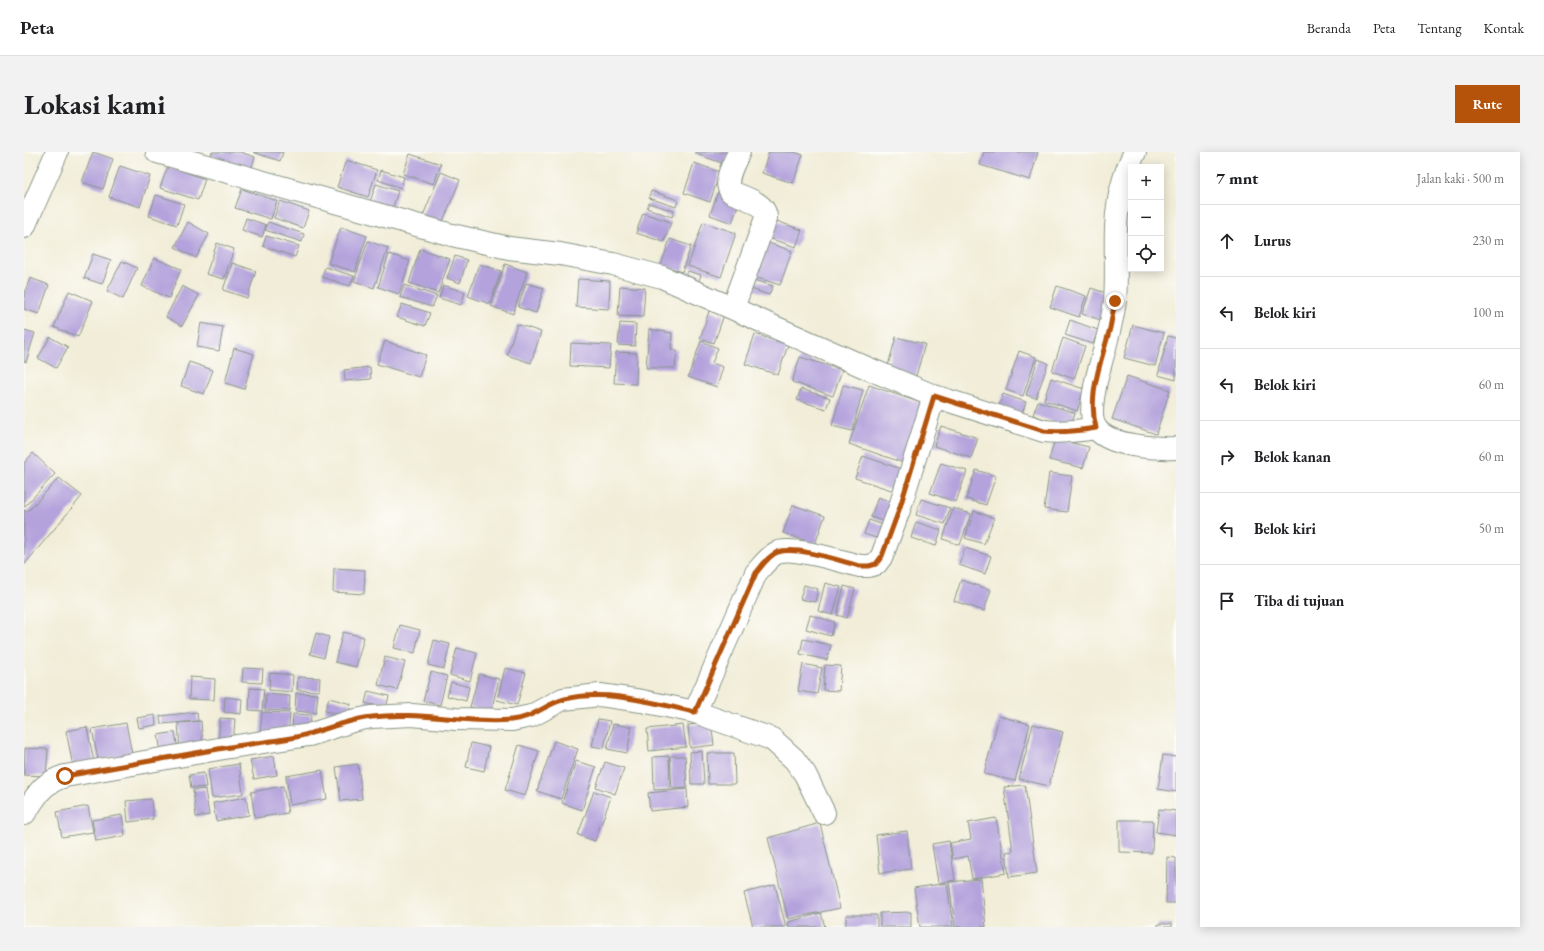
<!DOCTYPE html>
<html lang="id">
<meta charset="utf-8">
<style>
:root{--surface:#fff;--page:#f2f2f2;--text:#202124;--muted:#757577;--line:#e0e0e0;--accent:#b45309}
body{margin:0;font-family:"EB Garamond",serif;background:var(--page);color:var(--text)}
.controls{position:absolute;right:12px;top:12px;display:grid;overflow:hidden;border-radius:0px;box-shadow:0 2px 10px #0003}
.controls button{width:36px;height:36px;display:grid;place-items:center;padding:0;border:0;border-bottom:1px solid var(--line);background:var(--surface);color:var(--text);font:20px sans-serif}
.stop{position:absolute;width:12px;height:12px;margin:-9px;border:3px solid #b45309;border-radius:50%;background:#fff}
.stop.end{background:#b45309;border-color:#fff;box-shadow:0 1px 4px #0008}
.list{margin:0;padding:0;list-style:none}
h2{display:flex;justify-content:space-between;align-items:center;height:52px;margin:0;padding:0 16px;font-size:17px}
h2 small{font-size:13px;font-weight:400;color:var(--muted)}
.list li{display:grid;grid-template-columns:26px 1fr auto;gap:12px;align-items:center;box-sizing:border-box;height:72px;padding:0 16px;border-top:1px solid var(--line)}
.list b{display:block;font-size:15px;white-space:nowrap}
.list em{font-size:13px;font-style:normal;color:var(--muted)}
.icon{flex:none;width:22px;height:22px;fill:none;stroke:currentColor;stroke-width:2;stroke-linecap:round;stroke-linejoin:round}
.map{position:relative;flex:none;width:1152px;height:775px;overflow:hidden;border-radius:0px}
header{display:flex;align-items:center;gap:24px;box-sizing:border-box;height:56px;padding:0 20px;background:var(--surface);border-bottom:1px solid var(--line)}
header strong{font-size:19px}
nav{display:flex;gap:22px;margin-inline-start:auto;font-size:14px}
.intro{display:flex;align-items:center;justify-content:space-between;box-sizing:border-box;height:96px;padding:0 24px}
h1{margin:0;font-size:28px}
.button{padding:10px 18px;border-radius:0px;background:var(--accent);color:#fff;font-size:14px;font-weight:700}
main{display:flex;gap:24px;padding:0 24px}
aside{flex:1;background:var(--surface);border-radius:0px;box-shadow:0 2px 10px #0003}
.map>svg:first-child{display:block}
.building{fill:#b3a2dc}
.lines{fill:none;stroke-linecap:round;stroke-linejoin:round}
.minor-casing{stroke:#889586;stroke-width:24}
.minor{stroke:#fff;stroke-width:22}
.route{stroke:#b45309;stroke-width:5}
</style>
<header>
<strong>Peta</strong>
<nav><a>Beranda</a><a>Peta</a><a>Tentang</a><a>Kontak</a></nav>
</header>
<div class="intro"><h1>Lokasi kami</h1><a class="button">Rute</a></div>
<main>
<div class="map">
<svg width="1152" height="775" viewBox="0 0 1152 775">
<rect width="100%" height="100%" fill="#fdfcf7"/>
<filter id="ink" filterUnits="userSpaceOnUse"><feTurbulence type="fractalNoise" baseFrequency=".025" numOctaves="2"/><feDisplacementMap in="SourceGraphic" scale="8" xChannelSelector="R" yChannelSelector="G"/><feConvolveMatrix kernelMatrix="1 2 1 2 8 2 1 2 1" color-interpolation-filters="sRGB"/></filter>
<filter id="wash" filterUnits="userSpaceOnUse"><feTurbulence type="fractalNoise" baseFrequency=".012" numOctaves="4" result="noise"/><feDisplacementMap in="SourceGraphic" scale="16" xChannelSelector="R" yChannelSelector="G"/><feGaussianBlur stdDeviation="0.9" result="paint"/><feColorMatrix in="noise" values="0 0 0 0 0 0 0 0 0 0 0 0 0 0 0 0 0 1.4 0 .05"/><feComposite in="paint" operator="in"/></filter>
<g filter="url(#wash)">
<rect width="100%" height="100%" fill="#f1edd8"/>
<g id="blocks">
<!-- building -->
<path class="building" d="M 69,0 L 89,7 L 79,37 L 58,30 Z
M 188,0 L 216,0 L 231,5 L 227,18 L 187,4 Z
M 229,0 L 259,0 L 256,9 Z
M 672,0 L 705,0 L 701,12 L 672,2 Z
M 745,0 L 770,0 L 779,3 L 769,31 L 738,21 Z
M 960,0 L 1014,0 L 1006,28 L 956,13 Z
M 386,2 L 417,12 L 410,32 L 379,22 Z
M 322,8 L 353,18 L 344,45 L 313,35 Z
M 670,11 L 696,20 L 686,50 L 660,41 Z
M 96,14 L 126,24 L 116,55 L 85,45 Z
M 144,14 L 181,27 L 174,48 L 136,36 Z
M 357,18 L 380,25 L 377,36 L 354,28 Z
M 417,20 L 436,28 L 417,74 L 398,66 Z
M 352,32 L 374,39 L 367,61 L 345,53 Z
M 218,37 L 253,49 L 247,67 L 211,56 Z
M 627,39 L 654,48 L 652,55 L 625,46 Z
M 694,40 L 716,47 L 708,71 L 686,63 Z
M 132,43 L 160,52 L 153,73 L 125,64 Z
M 256,49 L 285,59 L 279,76 L 250,66 Z
M 625,51 L 650,59 L 648,65 L 623,56 Z
M 619,61 L 647,70 L 640,90 L 612,81 Z
M 222,66 L 242,73 L 238,85 L 218,78 Z
M 744,66 L 778,78 L 772,95 L 738,84 Z
M 164,70 L 185,82 L 172,106 L 151,95 Z
M 244,70 L 280,82 L 278,90 L 241,78 Z
M 679,70 L 712,81 L 697,125 L 664,114 Z
M 317,75 L 343,84 L 331,120 L 304,111 Z
M 242,84 L 275,94 L 271,105 L 239,94 Z
M 646,87 L 667,94 L 658,120 L 637,113 Z
M 736,88 L 768,99 L 756,133 L 724,123 Z
M 344,89 L 364,96 L 350,136 L 330,129 Z
M 193,91 L 210,97 L 200,127 L 182,122 Z
M 396,97 L 426,107 L 414,141 L 385,131 Z
M 69,102 L 87,108 L 78,132 L 60,126 Z
M 365,102 L 386,109 L 375,142 L 354,135 Z
M 431,104 L 443,108 L 436,131 L 423,126 Z
M 130,106 L 157,117 L 145,146 L 118,134 Z
M 98,109 L 113,116 L 99,147 L 83,139 Z
M 208,111 L 232,119 L 223,146 L 199,138 Z
M 455,112 L 477,119 L 466,152 L 444,144 Z
M 481,112 L 503,120 L 489,162 L 467,154 Z
M 301,115 L 330,124 L 326,134 L 298,125 Z
M 664,119 L 677,123 L 674,131 L 662,127 Z
M 6,126 L 25,133 L 15,162 L 0,157 L 0,143 Z
M 724,126 L 749,134 L 745,143 L 721,135 Z
M 554,127 L 586,129 L 585,157 L 552,155 Z
M 502,131 L 520,136 L 512,161 L 494,155 Z
M 380,133 L 413,144 L 408,155 L 376,145 Z
M 419,133 L 441,140 L 437,153 L 415,146 Z
M 158,134 L 175,143 L 158,174 L 142,165 Z
M 596,134 L 621,136 L 619,165 L 594,164 Z
M 1033,134 L 1062,144 L 1055,165 L 1026,155 Z
M 1067,136 L 1088,143 L 1080,169 L 1058,162 Z
M 45,139 L 69,149 L 54,185 L 30,175 Z
M 378,152 L 406,161 L 401,174 L 373,165 Z
M 685,159 L 700,163 L 690,191 L 676,187 Z
M 1046,168 L 1074,178 L 1069,192 L 1041,183 Z
M 177,171 L 199,175 L 195,199 L 173,195 Z
M 596,171 L 612,172 L 611,194 L 594,193 Z
M 493,172 L 517,180 L 507,211 L 483,203 Z
M 1109,173 L 1140,181 L 1131,214 L 1100,206 Z
M 625,177 L 648,181 L 647,197 L 653,198 L 651,216 L 622,216 Z
M 0,178 L 11,181 L 2,210 L 0,209 Z
M 731,182 L 764,193 L 754,223 L 721,212 Z
M 1144,184 L 1152,186 L 1152,228 L 1134,223 Z
M 26,185 L 44,195 L 32,216 L 14,206 Z
M 872,185 L 901,192 L 892,224 L 863,217 Z
M 1039,186 L 1061,194 L 1050,227 L 1028,219 Z
M 361,189 L 402,203 L 395,225 L 353,212 Z
M 677,189 L 694,196 L 688,211 L 699,215 L 693,235 L 664,225 Z
M 547,191 L 587,193 L 585,216 L 546,214 Z
M 210,196 L 230,202 L 220,237 L 201,231 Z
M 995,199 L 1012,205 L 999,244 L 982,238 Z
M 592,200 L 613,201 L 612,232 L 590,231 Z
M 776,205 L 818,218 L 809,244 L 768,230 Z
M 1014,207 L 1024,211 L 1012,246 L 1002,243 Z
M 165,210 L 189,218 L 180,242 L 157,234 Z
M 346,215 L 347,227 L 321,229 L 320,218 Z
M 1103,224 L 1146,238 L 1132,282 L 1088,267 Z
M 1027,226 L 1060,237 L 1053,259 L 1020,248 Z
M 819,233 L 839,238 L 828,279 L 808,274 Z
M 845,233 L 903,253 L 883,312 L 825,292 Z
M 777,237 L 806,246 L 802,257 L 773,248 Z
M 979,242 L 1002,250 L 998,262 L 975,254 Z
M 1014,249 L 1051,261 L 1046,276 L 1009,263 Z
M 917,274 L 954,286 L 947,306 L 910,294 Z
M 1031,287 L 1065,295 L 1059,316 L 1025,308 Z
M 9,301 L 31,322 L 0,355 L 0,311 Z
M 839,304 L 883,319 L 876,341 L 831,326 Z
M 917,311 L 943,319 L 932,350 L 906,341 Z
M 952,318 L 972,324 L 962,353 L 942,347 Z
M 1025,321 L 1048,324 L 1043,360 L 1020,357 Z
M 35,326 L 58,344 L 0,413 L 0,358 L 3,360 Z
M 854,345 L 873,352 L 867,372 L 847,365 Z
M 897,347 L 926,356 L 921,372 L 892,363 Z
M 769,353 L 801,364 L 791,392 L 759,381 Z
M 929,356 L 947,362 L 936,393 L 919,387 Z
M 950,359 L 970,366 L 960,392 L 941,386 Z
M 845,368 L 865,375 L 861,389 L 840,382 Z
M 892,370 L 917,378 L 912,394 L 887,386 Z
M 941,396 L 967,404 L 961,422 L 935,413 Z
M 310,416 L 341,418 L 340,442 L 309,440 Z
M 937,428 L 967,438 L 960,459 L 930,449 Z
M 801,431 L 817,435 L 809,463 L 794,459 Z
M 780,433 L 794,437 L 791,450 L 776,447 Z
M 820,434 L 831,437 L 823,466 L 813,463 Z
M 786,463 L 811,470 L 807,484 L 782,477 Z
M 376,473 L 396,478 L 391,501 L 370,496 Z
M 319,480 L 340,485 L 332,515 L 311,510 Z
M 292,481 L 305,485 L 300,506 L 286,502 Z
M 779,487 L 807,493 L 803,508 L 776,502 Z
M 410,488 L 426,492 L 420,517 L 404,513 Z
M 433,496 L 453,501 L 446,529 L 426,523 Z
M 361,505 L 381,510 L 373,538 L 354,533 Z
M 779,512 L 798,516 L 793,542 L 774,539 Z
M 801,513 L 817,514 L 815,539 L 799,538 Z
M 219,516 L 239,517 L 238,531 L 218,530 Z
M 481,516 L 502,521 L 493,553 L 473,548 Z
M 407,520 L 423,524 L 416,553 L 399,549 Z
M 246,521 L 269,523 L 268,540 L 245,538 Z
M 455,522 L 475,527 L 467,560 L 446,555 Z
M 166,525 L 191,527 L 190,548 L 165,547 Z
M 274,525 L 296,526 L 295,539 L 273,538 Z
M 427,530 L 445,535 L 442,549 L 423,544 Z
M 226,536 L 240,537 L 238,559 L 225,558 Z
M 344,539 L 365,544 L 362,556 L 341,551 Z
M 272,541 L 294,542 L 292,561 L 271,559 Z
M 242,542 L 266,544 L 265,559 L 241,558 Z
M 201,545 L 218,547 L 217,562 L 200,560 Z
M 305,546 L 327,552 L 324,565 L 301,559 Z
M 173,560 L 174,569 L 137,572 L 136,564 Z
M 238,560 L 266,561 L 264,585 L 236,584 Z
M 269,562 L 287,563 L 286,578 L 268,577 Z
M 131,563 L 132,573 L 115,576 L 113,566 Z
M 975,564 L 1006,572 L 991,629 L 960,622 Z
M 196,566 L 211,567 L 209,592 L 194,591 Z
M 574,567 L 586,569 L 580,596 L 568,594 Z
M 177,569 L 179,595 L 156,597 L 154,571 Z
M 102,571 L 108,602 L 74,608 L 68,577 Z
M 687,571 L 690,593 L 666,596 L 664,573 Z
M 589,572 L 608,575 L 603,601 L 583,597 Z
M 1009,572 L 1039,580 L 1025,634 L 995,627 Z
M 659,573 L 662,595 L 625,599 L 623,577 Z
M 63,575 L 70,610 L 49,614 L 42,579 Z
M 151,580 L 154,597 L 137,600 L 134,583 Z
M 530,589 L 554,597 L 537,647 L 513,639 Z
M 447,591 L 465,595 L 460,619 L 442,615 Z
M 495,593 L 515,599 L 501,644 L 481,638 Z
M 1,596 L 24,597 L 22,624 L 0,623 Z
M 678,599 L 680,632 L 667,632 L 666,600 Z
M 683,601 L 710,601 L 711,632 L 684,632 Z
M 1139,603 L 1152,605 L 1152,640 L 1134,637 Z
M 250,604 L 253,623 L 230,627 L 226,608 Z
M 645,604 L 646,637 L 630,638 L 629,605 Z
M 646,604 L 661,604 L 663,636 L 648,637 Z
M 552,609 L 572,615 L 558,658 L 538,651 Z
M 581,610 L 600,616 L 591,642 L 572,635 Z
M 215,612 L 219,642 L 188,646 L 184,617 Z
M 334,612 L 338,647 L 317,649 L 312,615 Z
M 298,618 L 303,647 L 266,653 L 262,624 Z
M 180,621 L 182,635 L 167,636 L 165,623 Z
M 1001,633 L 1013,721 L 985,725 L 982,700 L 989,699 L 980,635 Z
M 259,634 L 264,661 L 231,666 L 227,640 Z
M 181,637 L 185,663 L 172,665 L 169,638 Z
M 663,637 L 664,655 L 626,659 L 624,641 Z
M 570,639 L 587,645 L 571,689 L 554,683 Z
M 222,645 L 225,663 L 192,669 L 189,651 Z
M 127,647 L 129,667 L 104,670 L 102,649 Z
M 64,654 L 69,680 L 38,685 L 33,660 Z
M 1135,657 L 1152,659 L 1152,683 L 1132,680 Z
M 98,663 L 101,684 L 72,689 L 68,668 Z
M 972,666 L 982,721 L 948,727 L 944,704 L 929,707 L 926,691 L 947,687 L 944,671 Z
M 1095,668 L 1129,668 L 1128,701 L 1095,700 Z
M 796,671 L 816,756 L 764,767 L 744,686 Z
M 883,679 L 887,717 L 856,721 L 852,683 Z
M 925,689 L 931,728 L 914,731 L 908,692 Z
M 1143,705 L 1152,706 L 1152,751 L 1142,751 Z
M 957,727 L 962,775 L 931,775 L 925,730 Z
M 923,731 L 929,775 L 896,775 L 890,736 Z
M 751,733 L 762,775 L 729,775 L 720,741 Z
M 887,760 L 887,775 L 856,775 L 856,761 Z
M 797,761 L 801,775 L 765,775 L 764,770 Z
M 822,763 L 853,763 L 853,775 L 822,775 Z
M 1134,772 L 1148,772 L 1148,775 L 1134,775 Z"/>
</g>
</g>
<g filter="url(#ink)">
<use href="#blocks" fill-opacity="0" stroke="#889586" stroke-width="1"/>
<g class="lines">
<defs>
<path id="minor" d="M 133,0 L 428,83 L 485,96 L 536,102 L 589,112 L 638,125 L 843,216 L 910,244 L 1020,279 C 1038,281 1054,279 1072,276
M 1111,0 C 1099,23 1093,50 1092,76 C 1091,100 1093,124 1091,149 C 1088,171 1082,192 1076,214 C 1072,227 1063,264 1072,276 C 1084,294 1132,297 1152,296
M 0,75 L 33,0
M 709,156 L 742,66 C 742,51 719,45 707,40 C 699,28 710,12 715,0
M 671,560 L 732,421 C 738,414 744,406 752,401 C 766,393 819,410 836,414 L 845,414 L 852,412 L 858,404 L 875,358 L 910,244
M 0,662 C 14,643 16,632 41,624 L 200,596 L 285,583 L 328,569 L 347,565 L 388,563 L 432,567 L 488,568 L 507,564 L 539,547 L 576,543 L 618,549 L 671,560 L 748,587 L 770,607 L 781,622 L 800,661"/>
</defs>
<!-- minor casing -->
<use href="#minor" class="minor-casing"/>
<!-- minor -->
<use href="#minor" class="minor"/>
</g>
</g>
<g class="lines" filter="url(#ink)">
<!-- route -->
<path class="route" d="M 41,624 C 94,615 147,605 200,596 C 222,592 245,590 267,586 C 295,581 320,568 348,565 C 394,559 441,572 487,568 C 508,567 521,552 541,547 C 584,537 629,551 671,560 L 732,421 C 738,414 745,403 754,400 C 774,394 816,409 836,414 L 845,414 L 852,412 L 858,404 L 875,358 L 910,244 L 1020,279 C 1038,281 1054,279 1072,276 C 1063,242 1078,208 1086,176 C 1088,167 1089,158 1091,149"/>
</g>
</svg>
<div class="controls">
<button>+</button>
<button>−</button>
<button><svg class="icon" aria-label="locate" viewBox="0 0 24 24"><circle cx="12" cy="12" r="6"/><path d="M12 2v4M12 18v4M2 12h4M18 12h4"/></svg></button>
</div>
<div class="stop" style="left:41px;top:624px"></div>
<div class="stop end" style="left:1091px;top:149px"></div>
</div>
<aside>
<h2>7 mnt<small>Jalan kaki · 500 m</small></h2>
<ul class="list">
<li><svg class="icon" aria-label="ahead" viewBox="0 0 24 24"><path d="M12 20V5M6 11l6-6 6 6"/></svg><div><b>Lurus</b></div><em>230 m</em></li>
<li><svg class="icon" aria-label="left" viewBox="0 0 24 24"><path d="M17 20v-9H6M10 6l-5 5 5 5"/></svg><div><b>Belok kiri</b></div><em>100 m</em></li>
<li><svg class="icon" aria-label="left" viewBox="0 0 24 24"><path d="M17 20v-9H6M10 6l-5 5 5 5"/></svg><div><b>Belok kiri</b></div><em>60 m</em></li>
<li><svg class="icon" aria-label="right" viewBox="0 0 24 24"><path d="M7 20v-9h11M14 6l5 5-5 5"/></svg><div><b>Belok kanan</b></div><em>60 m</em></li>
<li><svg class="icon" aria-label="left" viewBox="0 0 24 24"><path d="M17 20v-9H6M10 6l-5 5 5 5"/></svg><div><b>Belok kiri</b></div><em>50 m</em></li>
<li><svg class="icon" aria-label="arrive" viewBox="0 0 24 24"><path d="M6 21V4h12l-3 4 3 4H6"/></svg><div><b>Tiba di tujuan</b></div></li>
</ul>
</aside>
</main>
